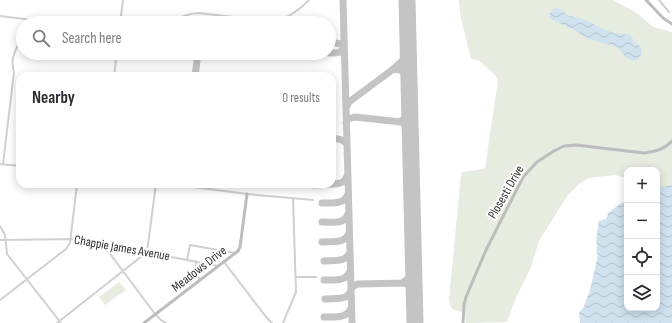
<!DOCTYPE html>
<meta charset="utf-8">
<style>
:root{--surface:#fff;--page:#f2f2f3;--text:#2b2b33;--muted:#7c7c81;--line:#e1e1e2}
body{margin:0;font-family:"Sofia Sans Condensed",sans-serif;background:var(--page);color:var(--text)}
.controls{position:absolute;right:12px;bottom:12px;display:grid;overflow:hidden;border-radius:8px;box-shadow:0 2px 10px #0003}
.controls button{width:36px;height:36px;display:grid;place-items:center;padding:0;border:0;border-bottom:1px solid var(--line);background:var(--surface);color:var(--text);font:20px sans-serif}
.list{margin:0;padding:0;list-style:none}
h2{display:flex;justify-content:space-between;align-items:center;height:52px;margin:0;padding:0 16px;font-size:17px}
h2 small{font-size:13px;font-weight:400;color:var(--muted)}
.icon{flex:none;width:22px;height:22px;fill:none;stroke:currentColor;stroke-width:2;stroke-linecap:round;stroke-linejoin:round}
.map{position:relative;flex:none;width:672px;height:323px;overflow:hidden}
.search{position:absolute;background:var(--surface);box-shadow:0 2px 10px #0003;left:16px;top:16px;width:320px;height:44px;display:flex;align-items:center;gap:10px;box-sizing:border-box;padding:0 14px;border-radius:22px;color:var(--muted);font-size:15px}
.panel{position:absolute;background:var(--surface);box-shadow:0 2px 10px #0003;left:16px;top:72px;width:320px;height:116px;border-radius:12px}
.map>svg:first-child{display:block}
.grass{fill:#e6ecdf}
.water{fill:url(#water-waves)}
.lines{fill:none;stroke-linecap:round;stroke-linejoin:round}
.taxiway{stroke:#c4c4c4;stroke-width:7}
.runway{stroke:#c4c4c4;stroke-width:17}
.street{stroke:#d0d0d0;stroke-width:2}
.secondary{stroke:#bdbdbd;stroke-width:3}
.labels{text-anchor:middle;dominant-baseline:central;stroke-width:4;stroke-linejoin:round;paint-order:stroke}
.street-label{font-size:13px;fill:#333;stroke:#fff}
</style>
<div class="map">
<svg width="672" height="323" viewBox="0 0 672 323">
<defs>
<pattern id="water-waves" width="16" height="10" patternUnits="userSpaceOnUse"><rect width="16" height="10" fill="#cfe2ee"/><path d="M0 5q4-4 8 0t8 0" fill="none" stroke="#b2c2cd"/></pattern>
</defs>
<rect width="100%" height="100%" fill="#fff"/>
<!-- grass -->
<path class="grass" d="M 459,0 L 613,0 L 637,13 L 653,27 L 672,32 L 672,185 L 657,188 L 657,170 L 627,170 L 627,178 L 615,175 L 589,178 L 580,183 L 567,196 L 539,241 L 531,267 L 516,298 L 507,322 L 466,323 L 465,313 L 452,309 L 450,305 L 449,299 L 461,175 L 462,172 C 469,170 480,171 485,168 L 498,80 L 495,75 L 480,61 L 471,59 L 460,14 Z
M 119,282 L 126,290 L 105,305 L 99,297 Z"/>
<!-- water -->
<path class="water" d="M 555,8 L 557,8 L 561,10 L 569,16 L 584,19 L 604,29 L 614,33 L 631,35 L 634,42 L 638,44 L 642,49 C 641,62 632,64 624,55 C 621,52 620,49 617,47 L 589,39 L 574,30 L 556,22 L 550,18 C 549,13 551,10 555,8 Z
M 672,185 L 672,323 L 580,323 L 579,313 L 584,306 L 590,290 L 598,255 C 595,251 598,246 596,241 L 599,220 L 602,221 L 603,219 L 605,220 L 608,215 L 607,214 L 621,203 L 627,202 L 627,308 L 657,308 L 657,188 Z"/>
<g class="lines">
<!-- taxiway -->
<path class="taxiway" d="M 343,0 L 352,323
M 329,42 L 341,44 L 344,46
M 329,53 C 336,53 340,54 344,48
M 392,70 L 402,61 L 408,50
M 195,76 L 198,53
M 346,108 L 349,102 L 392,70 C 401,68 405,72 409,80
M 398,122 L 403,120 L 409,112
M 346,123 L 348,119 L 355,117 L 401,122 C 406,124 408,125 410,130
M 332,138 C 338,139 344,139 347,145
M 332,184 C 339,184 345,183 347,176
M 313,185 L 332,184
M 322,203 C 332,203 344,205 348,194
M 322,222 C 332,222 344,225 348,214
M 322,242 C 332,241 345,244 349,233
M 324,261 C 334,260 344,263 350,253
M 324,280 C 334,280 346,282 350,271
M 402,283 L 408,279 L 414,271
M 325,299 C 331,298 342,300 347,296 C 353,291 349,287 358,284 L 405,283 L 411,287 L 414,292
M 324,317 C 334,317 347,319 351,308"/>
<!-- runway -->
<path class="runway" d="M 407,0 L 415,323"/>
<!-- street -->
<path class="street" d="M 659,0 L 669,12
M 0,16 L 57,23
M 120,23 L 123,0
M 172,23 C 180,17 188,13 199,13 L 267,21 C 285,21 297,12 309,0
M 114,76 L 117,53
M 0,164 L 20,166
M 3,164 L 14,72 C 9,57 18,47 23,34
M 170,184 L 247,194 L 313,200
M 0,226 L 5,235 L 7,254 L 61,323
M 0,240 L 79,239 L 218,266
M 102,243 L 155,314 L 161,320 L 166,323
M 187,260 L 190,245 L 235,253
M 196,261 C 195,269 196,274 200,280
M 224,262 L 266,317 L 272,323
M 296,277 L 316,277
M 0,300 L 66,249 L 70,243 L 77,184
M 57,323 L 147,252 L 156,184
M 283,323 L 296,292 L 293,199"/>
<!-- secondary -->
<path class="secondary" d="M 646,0 L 663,18 L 672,24
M 144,323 L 238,251 L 240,247 L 247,194
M 463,323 L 464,305 L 466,297 L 486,250 L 520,183 L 524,176 L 537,162 L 554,151 L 564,146 L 576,145 L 644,153 C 655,152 665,149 672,141"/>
</g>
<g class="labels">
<!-- street labels -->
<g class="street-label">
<text transform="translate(506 192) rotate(-60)">Plosesti Drive</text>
<text transform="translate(122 248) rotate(10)">Chappie James Avenue</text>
<text transform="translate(199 269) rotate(-38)">Meadows Drive</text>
</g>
</g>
</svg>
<div class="controls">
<button>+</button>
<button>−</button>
<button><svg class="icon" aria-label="locate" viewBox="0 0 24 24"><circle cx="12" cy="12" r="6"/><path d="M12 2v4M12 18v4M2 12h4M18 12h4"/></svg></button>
<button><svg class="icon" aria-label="layers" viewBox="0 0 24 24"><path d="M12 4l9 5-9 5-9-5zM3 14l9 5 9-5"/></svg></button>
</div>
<div class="search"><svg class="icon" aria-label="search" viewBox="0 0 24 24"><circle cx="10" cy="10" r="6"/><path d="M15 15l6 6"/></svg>Search here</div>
<section class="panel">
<h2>Nearby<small>0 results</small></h2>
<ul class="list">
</ul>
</section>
</div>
